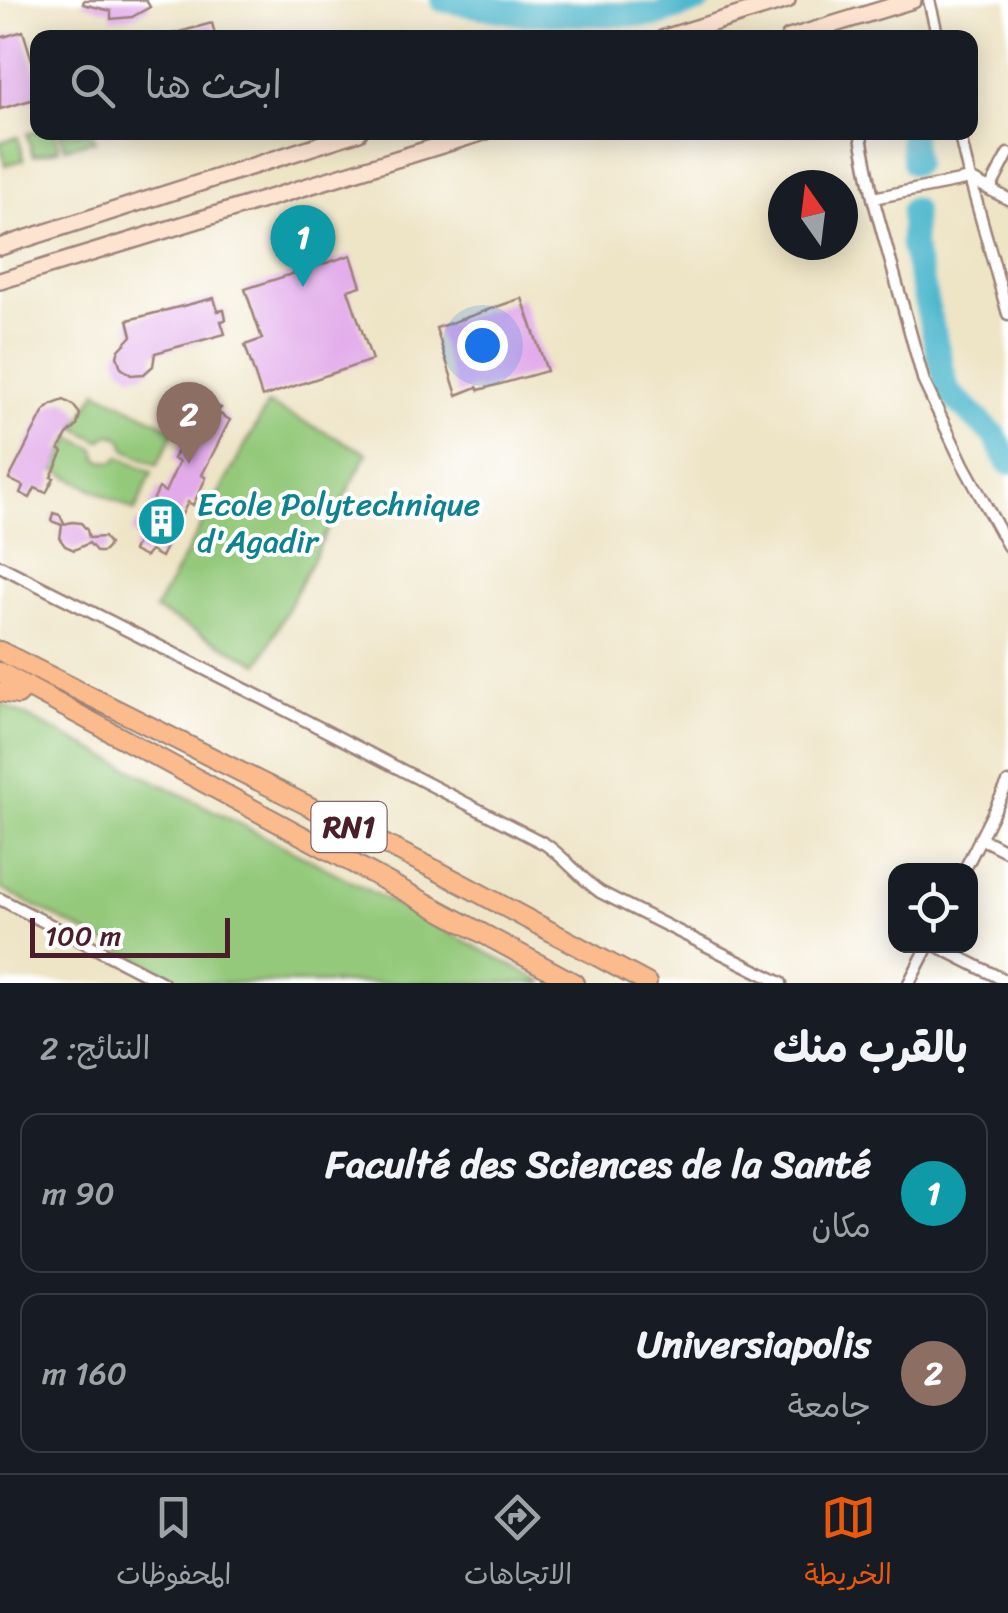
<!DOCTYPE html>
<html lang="ar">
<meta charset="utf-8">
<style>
:root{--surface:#171b24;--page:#242831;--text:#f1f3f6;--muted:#9ea1a6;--line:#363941;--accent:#ea580c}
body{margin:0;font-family:Sriracha,"Playpen Sans Arabic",sans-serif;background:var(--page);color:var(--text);direction:rtl}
.controls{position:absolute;right:30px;bottom:30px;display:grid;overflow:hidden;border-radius:20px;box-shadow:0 5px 25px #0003}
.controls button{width:90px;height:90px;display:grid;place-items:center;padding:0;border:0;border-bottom:2px solid var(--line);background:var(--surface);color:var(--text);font:50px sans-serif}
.compass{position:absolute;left:768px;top:170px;width:90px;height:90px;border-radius:50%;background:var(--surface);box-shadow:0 5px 25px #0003;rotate:346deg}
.scale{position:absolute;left:30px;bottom:25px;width:200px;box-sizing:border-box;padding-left:10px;border:5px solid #4a1f2b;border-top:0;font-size:28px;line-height:35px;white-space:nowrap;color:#4a1f2b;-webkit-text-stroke:8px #fff;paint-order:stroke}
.you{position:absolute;left:482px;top:345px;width:35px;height:35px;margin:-25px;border:8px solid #fff;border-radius:50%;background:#1a73e8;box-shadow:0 0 0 15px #1a73e833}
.badge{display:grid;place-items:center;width:65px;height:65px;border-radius:50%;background:var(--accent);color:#fff;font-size:32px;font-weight:700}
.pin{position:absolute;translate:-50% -82px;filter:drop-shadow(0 2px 5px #0008)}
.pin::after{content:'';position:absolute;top:52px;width:35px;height:30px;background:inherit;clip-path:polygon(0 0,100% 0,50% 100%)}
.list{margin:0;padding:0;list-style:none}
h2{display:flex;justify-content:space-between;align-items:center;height:130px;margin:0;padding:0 40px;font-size:42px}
h2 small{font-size:32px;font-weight:400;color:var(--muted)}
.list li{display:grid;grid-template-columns:65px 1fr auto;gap:30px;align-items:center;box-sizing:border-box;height:160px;margin:0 20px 20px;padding:0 20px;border:2px solid var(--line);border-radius:20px}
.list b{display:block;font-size:38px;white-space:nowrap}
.list p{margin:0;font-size:32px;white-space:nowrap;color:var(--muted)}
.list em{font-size:32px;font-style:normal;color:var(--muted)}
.icon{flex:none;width:55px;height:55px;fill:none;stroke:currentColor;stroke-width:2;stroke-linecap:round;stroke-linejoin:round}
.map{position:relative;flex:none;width:1008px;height:983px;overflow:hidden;direction:ltr}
.search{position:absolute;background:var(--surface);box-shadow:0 5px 25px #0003;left:30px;right:30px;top:30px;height:110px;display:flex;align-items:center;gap:25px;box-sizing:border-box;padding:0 35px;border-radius:20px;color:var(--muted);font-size:38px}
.sheet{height:490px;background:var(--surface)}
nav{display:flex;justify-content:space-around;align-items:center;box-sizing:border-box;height:140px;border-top:2px solid var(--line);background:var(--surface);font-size:28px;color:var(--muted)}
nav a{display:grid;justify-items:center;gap:5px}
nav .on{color:var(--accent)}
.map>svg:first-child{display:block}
.green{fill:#94c97b;stroke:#6f7453;stroke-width:2.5}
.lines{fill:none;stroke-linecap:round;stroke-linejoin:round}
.river{stroke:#4fb8cd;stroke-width:25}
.building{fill:#e2aaea}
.minor-casing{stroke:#9c8278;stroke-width:15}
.secondary-casing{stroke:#9c8278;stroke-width:20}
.trunk-casing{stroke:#9c8278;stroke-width:22}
.minor{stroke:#fff;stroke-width:10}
.secondary{stroke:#fde4d1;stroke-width:15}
.trunk{stroke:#fbbb8c;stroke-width:18}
.labels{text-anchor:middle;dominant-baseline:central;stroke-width:8;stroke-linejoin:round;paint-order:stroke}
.shield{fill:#fff;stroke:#80626b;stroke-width:2.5}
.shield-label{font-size:30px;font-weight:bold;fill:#4a1f2b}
.culture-label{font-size:32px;fill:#0d838f;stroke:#fff;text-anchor:start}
</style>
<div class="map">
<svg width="1008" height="983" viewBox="0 0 1008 983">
<rect width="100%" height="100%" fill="#fff"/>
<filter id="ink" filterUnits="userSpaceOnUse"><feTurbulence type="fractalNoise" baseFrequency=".01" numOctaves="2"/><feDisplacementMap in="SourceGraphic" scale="20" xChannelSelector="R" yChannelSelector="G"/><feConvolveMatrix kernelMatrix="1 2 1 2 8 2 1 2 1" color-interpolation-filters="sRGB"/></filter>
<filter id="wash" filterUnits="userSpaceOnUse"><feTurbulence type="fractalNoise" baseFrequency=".0048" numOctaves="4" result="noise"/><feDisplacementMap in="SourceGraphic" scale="40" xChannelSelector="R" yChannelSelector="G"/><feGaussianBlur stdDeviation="2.25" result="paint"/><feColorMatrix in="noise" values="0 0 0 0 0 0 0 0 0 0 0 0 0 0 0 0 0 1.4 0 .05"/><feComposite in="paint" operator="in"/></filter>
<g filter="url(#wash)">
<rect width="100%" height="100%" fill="#eee4c6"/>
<!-- green -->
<path class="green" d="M 37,131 L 55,133 L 59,149 L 33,156 L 27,134 Z
M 60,133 L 92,133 L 95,140 L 65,148 Z
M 18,137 L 24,160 L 5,165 L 0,142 Z
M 97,391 L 175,430 L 157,465 L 125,449 C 124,438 117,434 107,436 L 100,441 L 76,428 Z
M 268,404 L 367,453 L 259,664 L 155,610 Z
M 71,437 L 95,449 L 97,457 L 101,461 L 113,462 L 120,457 L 152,472 L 135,511 L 53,469 L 55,469 Z
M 0,703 L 303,856 L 545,983 L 184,983 L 174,978 L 0,888 Z"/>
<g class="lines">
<!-- river -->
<path class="river" d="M 443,0 L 519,13 L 657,15 L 700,0
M 911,132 L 914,163
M 913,210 L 912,244 L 948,392 L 995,436 L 1008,462"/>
</g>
<g id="blocks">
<!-- building -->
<path class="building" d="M 84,0 L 146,0 L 150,7 L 132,17 L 111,19 L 111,11 L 83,4 Z
M 212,23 L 216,38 L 173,38 L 172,34 Z
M 23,31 L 38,80 L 38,98 L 0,109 L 0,38 Z
M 351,255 L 361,286 L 348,290 L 372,360 L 262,397 L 245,345 L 262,339 L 245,289 Z
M 214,298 L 218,311 L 224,310 L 226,320 L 221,321 L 225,334 L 155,353 L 153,366 L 144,374 L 131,375 L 121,368 L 117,356 L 119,350 L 132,336 L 128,320 Z
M 522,298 L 547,371 L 479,390 L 477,387 L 457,395 L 436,328 Z
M 64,400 L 73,405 L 80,414 L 77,426 L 67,435 L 59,449 L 63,452 L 51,477 L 54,478 L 46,493 L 35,488 L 30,498 L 20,493 L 23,486 L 9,479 L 44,411 L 53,404 Z
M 208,402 L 221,408 L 217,412 L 230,420 L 202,475 L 206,478 L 193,505 L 188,502 L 161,557 L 150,551 L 145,557 L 133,551 L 139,538 L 131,533 L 138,521 L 142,523 L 159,488 L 165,492 L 179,462 L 173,459 L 190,425 L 186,423 L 193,409 L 200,414 Z
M 53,513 L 60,515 L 64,524 L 72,522 L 81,523 L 87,530 L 89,538 L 104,537 L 109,544 L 107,548 L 103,552 L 97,552 L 89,543 L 74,550 L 65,546 L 60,539 L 62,525 L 51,521 Z"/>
</g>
</g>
<g filter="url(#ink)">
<use href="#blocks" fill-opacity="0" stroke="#9c8278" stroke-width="2.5"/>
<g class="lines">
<defs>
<path id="minor" d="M 929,0 L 938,38
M 860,132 L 873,198 L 924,382 L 963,464 L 1008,546
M 959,132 L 970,179 L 1008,314
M 990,189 L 1008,154
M 873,198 L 970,179 L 1008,199
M 0,566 L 264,699 L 545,844 C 566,858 580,878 600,892 L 781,983
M 980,838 L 1008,852
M 964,871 L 1008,783
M 0,899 L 163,983
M 937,946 L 1008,982
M 909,983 L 928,946"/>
<path id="secondary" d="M 664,38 L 787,0
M 789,38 L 913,0
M 0,247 L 359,132
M 0,281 L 484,132"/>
<path id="trunk" d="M 0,651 L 436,870 L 647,983
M 0,672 L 574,983
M 0,692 L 18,695 L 27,686"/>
</defs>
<!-- minor casing -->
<use href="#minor" class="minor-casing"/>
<!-- secondary casing -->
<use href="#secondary" class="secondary-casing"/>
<!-- trunk casing -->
<use href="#trunk" class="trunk-casing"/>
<!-- minor -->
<use href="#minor" class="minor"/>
<!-- secondary -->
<use href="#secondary" class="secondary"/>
<!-- trunk -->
<use href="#trunk" class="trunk"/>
</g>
</g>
<!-- icons -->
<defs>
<symbol id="building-disc" viewBox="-11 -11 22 22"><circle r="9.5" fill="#0f9aa8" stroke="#fff"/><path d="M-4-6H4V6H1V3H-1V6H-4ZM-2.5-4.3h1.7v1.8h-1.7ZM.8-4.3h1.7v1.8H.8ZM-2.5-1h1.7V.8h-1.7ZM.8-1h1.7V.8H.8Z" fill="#fff"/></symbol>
</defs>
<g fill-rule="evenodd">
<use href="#building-disc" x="134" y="494" width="55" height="55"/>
</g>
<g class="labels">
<!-- shield labels -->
<rect class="shield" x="311.5" y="802" width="75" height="50" rx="8"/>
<g class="shield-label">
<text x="349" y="827">RN1</text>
</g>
<!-- culture labels -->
<g class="culture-label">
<text x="197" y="504">Ecole Polytechnique<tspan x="197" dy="37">d'Agadir</tspan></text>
</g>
</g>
</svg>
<div class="controls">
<button><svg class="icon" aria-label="locate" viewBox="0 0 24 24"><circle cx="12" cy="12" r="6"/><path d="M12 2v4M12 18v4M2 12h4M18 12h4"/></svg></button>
</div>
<svg class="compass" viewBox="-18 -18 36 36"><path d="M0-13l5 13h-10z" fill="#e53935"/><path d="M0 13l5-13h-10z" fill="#9ea1a6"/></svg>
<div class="scale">100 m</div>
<div class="you"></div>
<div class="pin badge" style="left:303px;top:287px;background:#0f9aa8">1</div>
<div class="pin badge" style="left:189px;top:464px;background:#8d6e63">2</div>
<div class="search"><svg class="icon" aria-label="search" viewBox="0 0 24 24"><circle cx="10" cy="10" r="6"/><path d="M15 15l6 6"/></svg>ابحث هنا</div>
</div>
<section class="sheet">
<h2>بالقرب منك<small>النتائج: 2</small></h2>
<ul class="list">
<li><span class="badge" style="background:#0f9aa8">1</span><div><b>Faculté des Sciences de la Santé</b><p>مكان</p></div><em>90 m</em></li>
<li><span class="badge" style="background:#8d6e63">2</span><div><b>Universiapolis</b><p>جامعة</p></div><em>160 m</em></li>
</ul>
</section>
<nav>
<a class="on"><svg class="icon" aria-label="map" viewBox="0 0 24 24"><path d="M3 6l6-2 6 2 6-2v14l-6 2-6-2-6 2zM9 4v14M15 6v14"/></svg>الخريطة</a>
<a><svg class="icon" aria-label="directions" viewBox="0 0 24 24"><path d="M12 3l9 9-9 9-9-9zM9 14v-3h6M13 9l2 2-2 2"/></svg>الاتجاهات</a>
<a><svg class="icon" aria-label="saved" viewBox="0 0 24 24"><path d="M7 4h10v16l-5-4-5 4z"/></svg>المحفوظات</a>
</nav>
